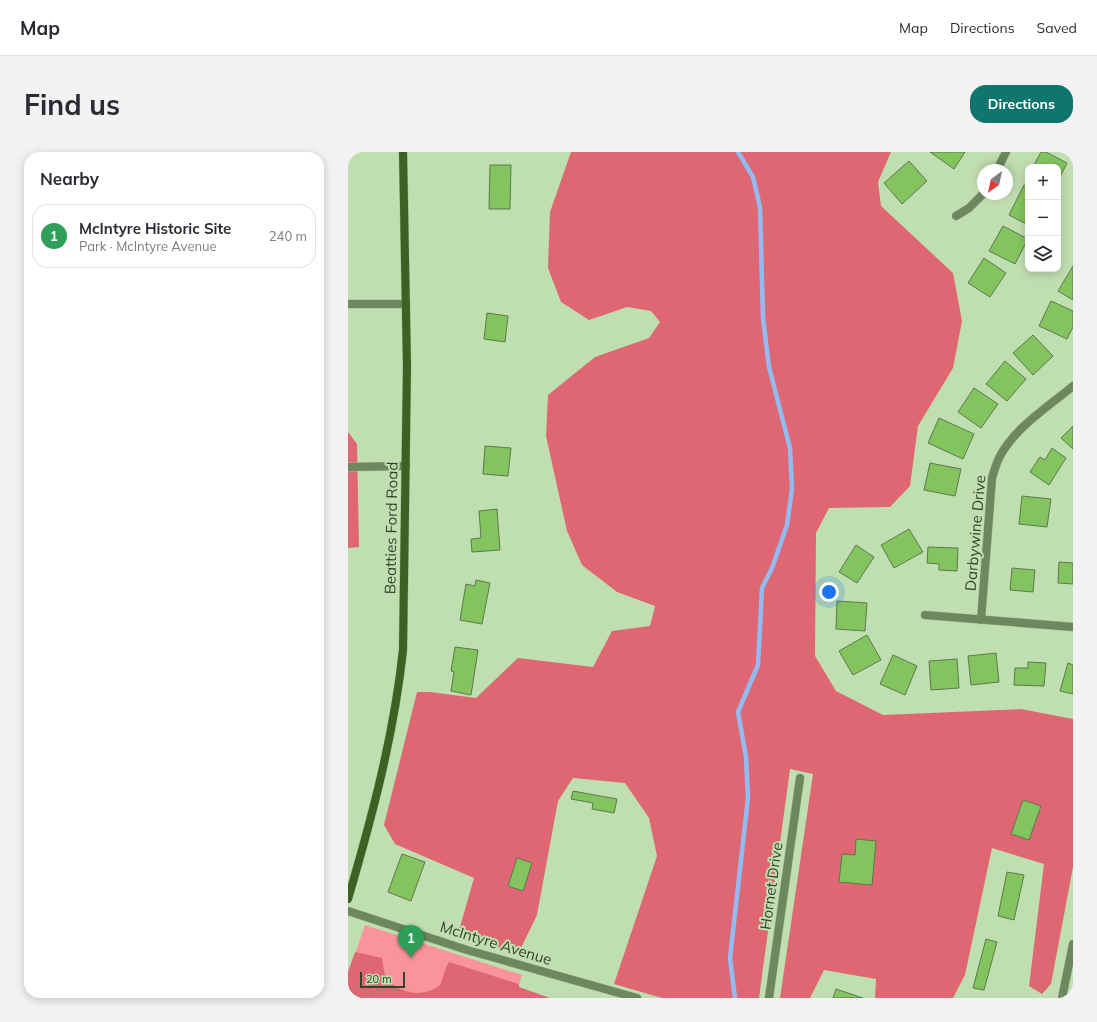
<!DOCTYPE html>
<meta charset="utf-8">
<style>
:root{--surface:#fff;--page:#f2f2f3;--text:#2b2b33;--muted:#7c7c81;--line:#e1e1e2;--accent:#0f766e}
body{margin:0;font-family:Mulish,sans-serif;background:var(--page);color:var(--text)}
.controls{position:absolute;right:12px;top:12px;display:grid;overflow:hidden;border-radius:8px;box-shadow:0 2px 10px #0003}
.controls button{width:36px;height:36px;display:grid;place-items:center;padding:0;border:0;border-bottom:1px solid var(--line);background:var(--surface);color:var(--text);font:20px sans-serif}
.compass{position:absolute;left:629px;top:12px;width:36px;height:36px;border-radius:50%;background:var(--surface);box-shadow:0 2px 10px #0003;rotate:213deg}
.scale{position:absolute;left:12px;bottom:10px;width:45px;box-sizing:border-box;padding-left:4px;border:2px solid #34412e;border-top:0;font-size:11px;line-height:14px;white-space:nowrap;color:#34412e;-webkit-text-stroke:3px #c0dfb1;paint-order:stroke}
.you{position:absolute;left:481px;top:440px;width:14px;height:14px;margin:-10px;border:3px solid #fff;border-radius:50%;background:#1a73e8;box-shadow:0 0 0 6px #1a73e833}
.badge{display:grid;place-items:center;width:26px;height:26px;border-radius:50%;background:var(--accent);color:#fff;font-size:13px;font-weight:700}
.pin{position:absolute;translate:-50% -33px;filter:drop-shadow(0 1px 2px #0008)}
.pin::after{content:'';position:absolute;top:21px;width:14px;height:12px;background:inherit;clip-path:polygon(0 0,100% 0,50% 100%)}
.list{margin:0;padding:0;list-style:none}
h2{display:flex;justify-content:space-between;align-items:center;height:52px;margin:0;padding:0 16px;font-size:17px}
h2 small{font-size:13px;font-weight:400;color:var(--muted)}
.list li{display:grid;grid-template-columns:26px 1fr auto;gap:12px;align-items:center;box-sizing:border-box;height:64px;margin:0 8px 8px;padding:0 8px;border:1px solid var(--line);border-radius:16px}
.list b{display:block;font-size:15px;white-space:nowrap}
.list p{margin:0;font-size:13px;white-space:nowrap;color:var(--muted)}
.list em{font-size:13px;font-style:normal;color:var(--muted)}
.icon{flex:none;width:22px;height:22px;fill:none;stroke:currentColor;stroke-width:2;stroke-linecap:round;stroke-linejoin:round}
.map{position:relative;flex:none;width:725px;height:846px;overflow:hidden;border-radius:16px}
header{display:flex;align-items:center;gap:24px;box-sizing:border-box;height:56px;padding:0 20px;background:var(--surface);border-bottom:1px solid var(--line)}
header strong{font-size:19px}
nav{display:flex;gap:22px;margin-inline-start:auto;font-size:14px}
.intro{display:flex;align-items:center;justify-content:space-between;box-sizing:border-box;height:96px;padding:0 24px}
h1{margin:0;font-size:28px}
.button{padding:10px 18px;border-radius:16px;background:var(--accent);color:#fff;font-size:14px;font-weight:700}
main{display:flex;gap:24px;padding:0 24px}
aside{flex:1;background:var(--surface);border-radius:16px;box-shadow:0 2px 10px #0003}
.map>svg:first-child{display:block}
.green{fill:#f9949c}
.forest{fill:#df6774}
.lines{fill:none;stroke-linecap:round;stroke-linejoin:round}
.stream{stroke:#91bbf1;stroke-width:4.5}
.building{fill:#83c45e;stroke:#5d784e}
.service-casing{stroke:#a1bc94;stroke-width:9}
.minor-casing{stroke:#a1bc94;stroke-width:9}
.secondary-casing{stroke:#a1bc94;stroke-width:9}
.path{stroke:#7e9473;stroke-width:2.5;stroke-dasharray:1 3;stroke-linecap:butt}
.service{stroke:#6d875f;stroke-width:8}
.minor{stroke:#6d875f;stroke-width:8}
.secondary{stroke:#3b6223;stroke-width:8}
.labels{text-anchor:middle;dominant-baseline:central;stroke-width:4;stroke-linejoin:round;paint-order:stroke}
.street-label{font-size:15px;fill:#34412e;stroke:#c0dfb1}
</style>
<header>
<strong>Map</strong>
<nav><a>Map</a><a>Directions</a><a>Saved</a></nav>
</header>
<div class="intro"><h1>Find us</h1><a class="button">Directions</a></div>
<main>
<aside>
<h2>Nearby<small></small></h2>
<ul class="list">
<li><span class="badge" style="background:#2e9e5b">1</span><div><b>McIntyre Historic Site</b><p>Park · McIntyre Avenue</p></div><em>240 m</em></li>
</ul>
</aside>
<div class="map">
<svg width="725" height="846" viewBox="0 0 725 846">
<rect width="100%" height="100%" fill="#c0dfb1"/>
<!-- green -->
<path class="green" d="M 17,773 L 174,823 L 167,846 L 0,846 L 0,822 Z"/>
<!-- forest -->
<path class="forest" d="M 223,0 L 543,0 L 530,30 L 533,54 L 605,121 L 614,169 L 605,216 L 570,274 L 562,334 L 542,355 L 481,356 L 468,381 L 467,504 L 488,539 L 535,563 L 673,557 L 725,567 L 725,715 L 703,832 L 694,842 L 681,834 L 696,712 L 644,696 L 617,823 L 605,846 L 527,846 L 528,827 L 476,818 L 462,846 L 432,846 L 465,622 L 442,617 L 411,846 L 314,846 L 266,832 L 309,704 L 301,666 L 277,631 L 225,626 L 210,649 L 189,763 L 170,802 L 110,782 L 126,726 L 47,692 L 36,673 L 69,540 L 82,540 L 128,546 L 170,506 L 245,515 L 264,479 L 302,474 L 307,454 L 269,440 L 234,413 L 219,379 L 198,284 L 200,243 L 247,205 L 301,186 L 312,170 L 303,159 L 279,155 L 241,168 L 213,150 L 200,116 L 202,60 Z
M 0,280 L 9,292 L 11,395 L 0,396 Z
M 7,800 L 34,806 C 35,811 35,819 38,824 C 49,843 77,846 92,833 C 96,826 96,817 101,810 L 171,832 L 171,835 L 202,846 L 0,846 L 0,820 Z"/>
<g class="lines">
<!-- stream -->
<path class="stream" d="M 387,846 L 382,806 L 400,646 L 398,605 L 390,560 L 410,513 L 414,436 L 424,416 L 439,373 L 444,337 L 442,296 L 421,215 L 415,166 L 412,55 L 405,25 L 390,0"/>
</g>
<!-- building -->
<path class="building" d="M 582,0 L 617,0 L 606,17 Z
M 693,0 L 698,0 L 719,11 L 710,29 L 710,15 L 685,15 Z
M 561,9 L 579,29 L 554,52 L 536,31 Z
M 142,13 L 163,13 L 162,57 L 141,57 Z
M 676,33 L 680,35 L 680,73 L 661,63 Z
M 655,74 L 680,87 L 667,112 L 641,99 Z
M 636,106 L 658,121 L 642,145 L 620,131 Z
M 725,114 L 725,148 L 710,139 Z
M 703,149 L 725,159 L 725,175 L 719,187 L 691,174 Z
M 139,161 L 160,164 L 157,190 L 136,187 Z
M 685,183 L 705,204 L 685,223 L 665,201 Z
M 657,209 L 678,227 L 659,249 L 638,232 Z
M 626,236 L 650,252 L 633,276 L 610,260 Z
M 591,266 L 626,282 L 615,307 L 580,291 Z
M 725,274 L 725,297 L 713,286 Z
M 137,294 L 163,296 L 160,324 L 135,322 Z
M 704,296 L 718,306 L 701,333 L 682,320 L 692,305 L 697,308 Z
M 582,311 L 613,317 L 607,344 L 576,338 Z
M 674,344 L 703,347 L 699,375 L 671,372 Z
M 149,357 L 152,398 L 124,400 L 123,387 L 133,386 L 131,359 Z
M 561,377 L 575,400 L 546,416 L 533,393 Z
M 508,393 L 526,405 L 509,431 L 491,420 Z
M 580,395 L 610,396 L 609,419 L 591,418 L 591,412 L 579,411 Z
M 711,410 L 725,411 L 725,432 L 710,431 Z
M 664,416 L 687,418 L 685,440 L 662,438 Z
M 128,428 L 142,431 L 134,472 L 112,468 L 118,432 L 127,434 Z
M 489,449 L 519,451 L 517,479 L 488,477 Z
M 519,483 L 533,508 L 505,523 L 491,499 Z
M 107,495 L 130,498 L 123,543 L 103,539 L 106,520 L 103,519 Z
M 648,501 L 651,530 L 623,533 L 620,504 Z
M 545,503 L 569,514 L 557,543 L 532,532 Z
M 609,507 L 611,536 L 583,538 L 581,509 Z
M 680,510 L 698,511 L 696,534 L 666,533 L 667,516 L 680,516 Z
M 720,511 L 725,513 L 725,542 L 712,539 Z
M 225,639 L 269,647 L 266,661 L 244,657 L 245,651 L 223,647 Z
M 675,648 L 693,654 L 681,688 L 663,682 Z
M 508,687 L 528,689 L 524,733 L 491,730 L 494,702 L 507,703 Z
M 54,702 L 77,710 L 63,749 L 40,740 Z
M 169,706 L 184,711 L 175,739 L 160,734 Z
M 659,720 L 676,723 L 666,768 L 650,764 Z
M 638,787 L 649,790 L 636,838 L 625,836 Z
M 488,837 L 515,846 L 485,846 Z"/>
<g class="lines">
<defs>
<path id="service" d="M 0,152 L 58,152
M 0,315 L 58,314"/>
<path id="minor" d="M 649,18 L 658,0
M 608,64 L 621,56 L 635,42
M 577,463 L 725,475
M 633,468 L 644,326 C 646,320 648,312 651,306 C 666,276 700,255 725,234
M 0,759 L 119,798 L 289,846
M 421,846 L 452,626
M 714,846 L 725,792"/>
<path id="secondary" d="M 0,747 C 24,665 46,583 55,498 L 59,214 L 55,0"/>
</defs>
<!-- service casing -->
<use href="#service" class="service-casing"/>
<!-- minor casing -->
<use href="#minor" class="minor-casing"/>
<!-- secondary casing -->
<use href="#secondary" class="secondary-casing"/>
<!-- path -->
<path class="path" d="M 20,846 L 22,841 L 49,836
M 73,846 L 73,844"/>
<!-- service -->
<use href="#service" class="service"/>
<!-- minor -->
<use href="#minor" class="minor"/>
<!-- secondary -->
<use href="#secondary" class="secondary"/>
</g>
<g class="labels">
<!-- street labels -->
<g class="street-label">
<text transform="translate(43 376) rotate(-89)">Beatties Ford Road</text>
<text transform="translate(627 381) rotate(-85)">Darbywine Drive</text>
<text transform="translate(423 734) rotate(-82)">Hornet Drive</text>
<text transform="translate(148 791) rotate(17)">McIntyre Avenue</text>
</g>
</g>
</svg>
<div class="controls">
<button>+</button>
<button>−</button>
<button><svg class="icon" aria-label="layers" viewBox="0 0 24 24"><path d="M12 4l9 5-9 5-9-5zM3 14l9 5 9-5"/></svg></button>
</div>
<svg class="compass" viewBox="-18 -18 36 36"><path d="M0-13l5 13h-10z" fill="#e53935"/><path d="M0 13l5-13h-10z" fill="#7c7c81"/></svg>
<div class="scale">20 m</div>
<div class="you"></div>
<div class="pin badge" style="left:63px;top:806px;background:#2e9e5b">1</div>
</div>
</main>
